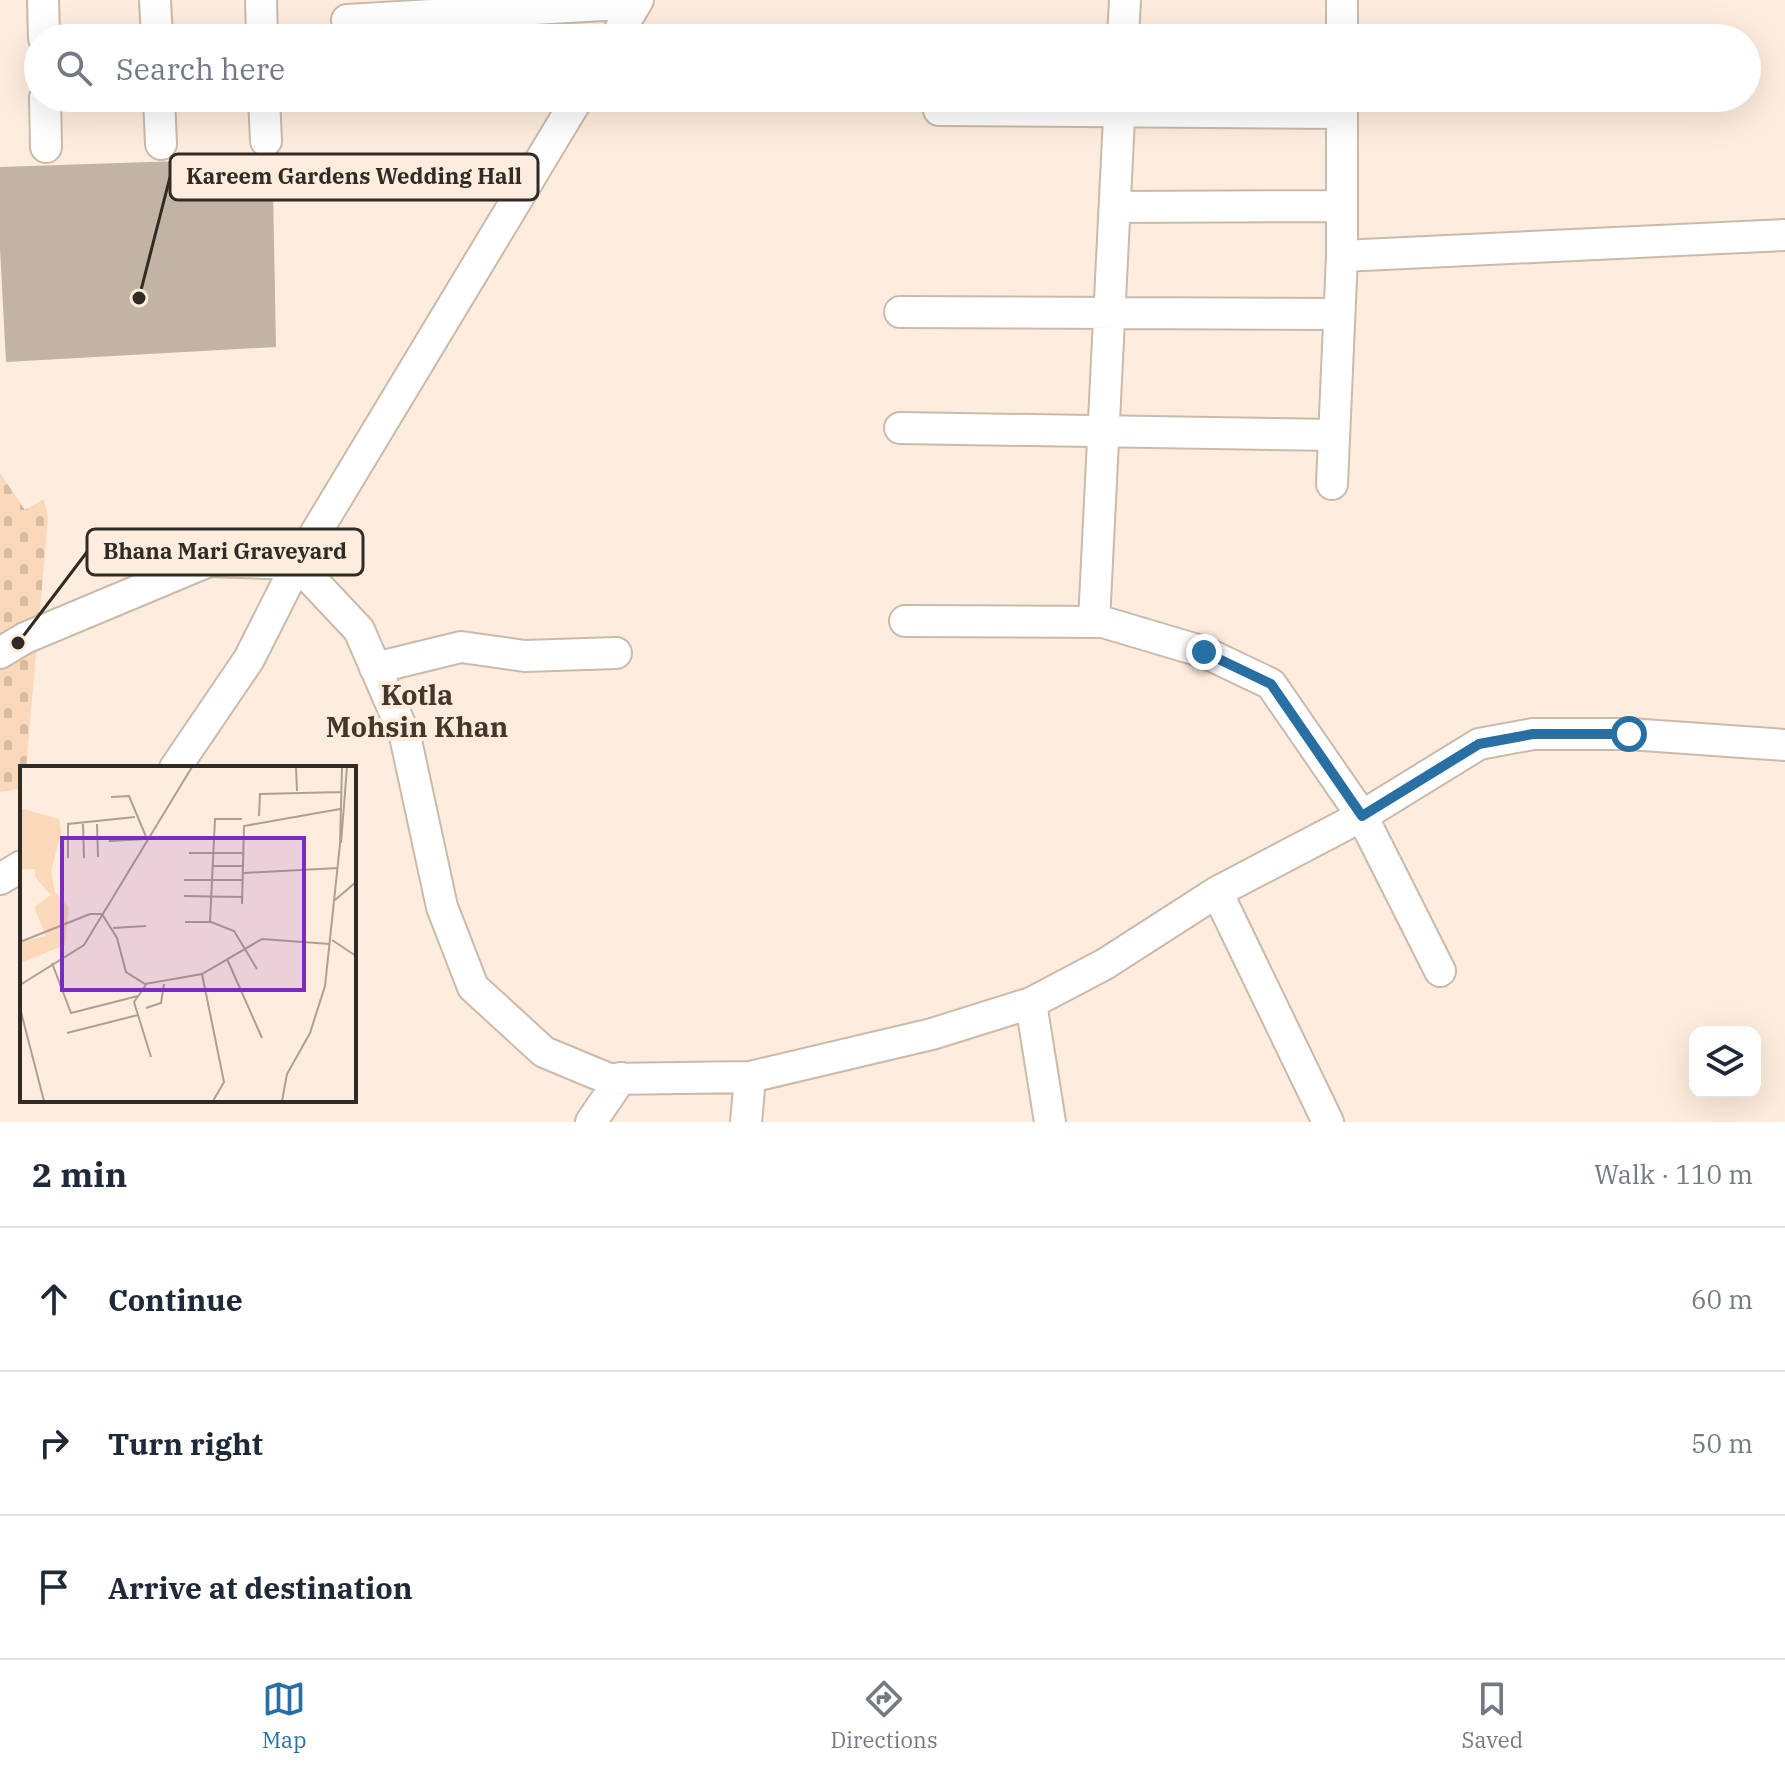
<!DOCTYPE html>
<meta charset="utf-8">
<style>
:root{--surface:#fff;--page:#f2f2f3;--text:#1f2937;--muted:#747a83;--line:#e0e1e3;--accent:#2870a4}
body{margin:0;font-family:"IBM Plex Serif",serif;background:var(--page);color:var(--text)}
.controls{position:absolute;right:24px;bottom:24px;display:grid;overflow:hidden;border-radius:16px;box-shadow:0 8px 32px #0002}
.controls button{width:72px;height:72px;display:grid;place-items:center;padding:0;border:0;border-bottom:2px solid var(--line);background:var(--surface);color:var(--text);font:40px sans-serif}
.stop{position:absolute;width:24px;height:24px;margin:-18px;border:6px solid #2870a4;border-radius:50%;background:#fff}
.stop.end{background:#2870a4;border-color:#fff;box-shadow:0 2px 8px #0008}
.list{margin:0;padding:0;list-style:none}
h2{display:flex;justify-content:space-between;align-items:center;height:104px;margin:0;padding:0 32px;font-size:34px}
h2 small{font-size:26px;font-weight:400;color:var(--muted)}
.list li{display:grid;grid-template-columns:52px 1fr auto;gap:24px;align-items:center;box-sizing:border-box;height:144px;padding:0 32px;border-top:2px solid var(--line)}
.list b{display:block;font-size:30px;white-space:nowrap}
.list em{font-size:26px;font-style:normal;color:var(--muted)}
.icon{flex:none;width:44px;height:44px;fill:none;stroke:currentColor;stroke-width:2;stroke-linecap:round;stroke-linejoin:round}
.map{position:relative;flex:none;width:1785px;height:1122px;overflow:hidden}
.search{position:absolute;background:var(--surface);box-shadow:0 8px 32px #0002;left:24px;right:24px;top:24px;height:88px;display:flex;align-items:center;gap:20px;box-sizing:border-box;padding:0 28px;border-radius:44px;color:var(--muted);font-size:30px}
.sheet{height:536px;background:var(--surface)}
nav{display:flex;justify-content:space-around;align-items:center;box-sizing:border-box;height:112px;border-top:2px solid var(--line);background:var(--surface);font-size:22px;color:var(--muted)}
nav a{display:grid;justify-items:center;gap:4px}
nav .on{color:var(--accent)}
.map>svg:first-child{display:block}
.cemetery{fill:url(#cemetery-stones)}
.building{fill:#c3b3a4}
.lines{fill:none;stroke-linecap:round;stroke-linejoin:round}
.street-casing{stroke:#cabaab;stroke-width:34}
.street{stroke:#fff;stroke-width:30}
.route{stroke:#2870a4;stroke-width:10}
.labels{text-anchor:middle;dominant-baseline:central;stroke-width:8;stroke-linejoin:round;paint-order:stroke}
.district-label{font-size:28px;font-weight:bold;fill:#44372a;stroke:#feedde}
.inset-road{fill:none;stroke:#ac9f94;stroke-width:2}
.view{fill:#7b2cbf;fill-opacity:0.15;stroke:#7b2cbf;stroke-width:4}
.inset-edge{fill:none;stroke:#312b25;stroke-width:4}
.leader{fill:none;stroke:#312b25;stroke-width:3}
.callout-dot{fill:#312b25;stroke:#feedde;stroke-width:3}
.callout{fill:#feedde;stroke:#312b25;stroke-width:3}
.callout-label{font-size:22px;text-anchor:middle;font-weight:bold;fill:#312b25}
</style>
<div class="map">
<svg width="1785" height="1122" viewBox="0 0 1785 1122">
<defs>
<pattern id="cemetery-stones" width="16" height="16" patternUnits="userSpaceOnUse" patternTransform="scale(2)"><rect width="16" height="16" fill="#fad8b9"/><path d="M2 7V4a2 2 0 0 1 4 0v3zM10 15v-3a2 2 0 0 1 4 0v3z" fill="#d7ba9f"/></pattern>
</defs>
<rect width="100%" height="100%" fill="#feedde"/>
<!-- cemetery -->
<path class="cemetery" d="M 0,473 L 25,510 L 44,499 L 48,518 L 26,768 L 22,768 L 22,788 L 0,792 Z"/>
<!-- building -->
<path class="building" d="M 180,161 L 182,193 L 273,188 L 276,347 L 6,362 L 0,249 L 0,167 Z"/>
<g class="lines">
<defs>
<path id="street" d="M 43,0 L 44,38
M 155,0 L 157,38
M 261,0 L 262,38
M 1342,0 L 1342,38
M 347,20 L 621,4
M 615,38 L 638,0
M 1123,38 L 1125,0
M 45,98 L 46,147
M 159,98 L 161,144
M 264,98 L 266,141
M 939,110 L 1342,113
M 1115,207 L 1342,206
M 1342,256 L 1785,235
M 900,312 L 1339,314
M 900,428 L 1334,435
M 1332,484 L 1342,256 L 1342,98
M 905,621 L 1103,622 L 1204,652 L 1271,684 L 1362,816 L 1440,971
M 1094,622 L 1120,98
M 0,653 L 25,638 L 209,561 L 297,564 L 359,630 L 405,736 L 442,907 L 473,987 L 544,1052 L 609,1079 L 750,1077 L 932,1034 L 1031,1003 L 1105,964 L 1217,892 L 1362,816 L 1479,744 L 1533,734 L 1629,734 L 1785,745
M 375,668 L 461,647 L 525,656 L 616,653
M 175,768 L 249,659 L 297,564 L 578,98
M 0,879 L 22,866
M 1217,892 L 1328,1122
M 1031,1003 L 1050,1122
M 591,1122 L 621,1078
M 746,1122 L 750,1077"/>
</defs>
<!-- street casing -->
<use href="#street" class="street-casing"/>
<!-- street -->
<use href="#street" class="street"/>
</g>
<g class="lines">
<!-- route -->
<path class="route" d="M 1204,652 L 1271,684 L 1362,816 L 1479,744 L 1533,734 L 1629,734"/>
</g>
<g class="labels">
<!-- district labels -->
<g class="district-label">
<text x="417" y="694">Kotla<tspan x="417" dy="32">Mohsin Khan</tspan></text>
</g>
</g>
<!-- overview -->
<g transform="translate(20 766)">
<rect width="336" height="336" fill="#feedde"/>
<path d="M 0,42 L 39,53 L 41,67 L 31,104 L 35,126 L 49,142 L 45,179 L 0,197 L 0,176 L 26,170 L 14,141 L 31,129 L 15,111 L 15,103 L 0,103 Z" fill="#fad8b9"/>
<path class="inset-road" d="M 276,1 L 277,25M 91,31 L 109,30 L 127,73M 239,50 L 240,28 L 322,26M 63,58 L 64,92M 77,58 L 78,91M 171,71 L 224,71M 89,75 L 126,73M 321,77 L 327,1M 169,87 L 224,87M 48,92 L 48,58 L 115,51M 193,100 L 224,100M 224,107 L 318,102M 164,114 L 223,114M 164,130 L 223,131M 315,134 L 336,116M 222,138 L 224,60 L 320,43M 165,156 L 191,156 L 214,165 L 237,203M 190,156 L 195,53 L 222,53M 93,162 L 126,160M 312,174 L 336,190M 0,176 L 70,148 L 82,148 L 97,172 L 106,206 L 125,218 L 182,208 L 242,173 L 310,178M 207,193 L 242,272M 32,197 L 51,247 L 118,230M 182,208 L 204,316 L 193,335M 0,219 L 64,179 L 172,1M 126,219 L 114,236 L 131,291M 0,242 L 24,335M 126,242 L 141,237 L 144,218M 47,267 L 118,249M 262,335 L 267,308 L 290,267 L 305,220 L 320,78 L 322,1"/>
<path class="view" d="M 42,72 L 284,72 L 284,224 L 42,224 Z"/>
<rect width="336" height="336" class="inset-edge"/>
</g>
<!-- callouts -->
<path class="leader" d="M139 298L170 177M18 643L87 552"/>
<g class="callout-dot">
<circle cx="139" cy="298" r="8"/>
<circle cx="18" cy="643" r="8"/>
</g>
<g class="callout">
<rect x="170" y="154" width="368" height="46" rx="8"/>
<rect x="87" y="529" width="276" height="46" rx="8"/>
</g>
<g class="callout-label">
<text x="354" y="184">Kareem Gardens Wedding Hall</text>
<text x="225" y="559">Bhana Mari Graveyard</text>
</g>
</svg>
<div class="controls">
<button><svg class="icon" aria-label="layers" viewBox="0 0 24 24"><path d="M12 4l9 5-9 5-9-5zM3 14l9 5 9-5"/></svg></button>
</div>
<div class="stop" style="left:1629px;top:734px"></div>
<div class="stop end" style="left:1204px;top:652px"></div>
<div class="search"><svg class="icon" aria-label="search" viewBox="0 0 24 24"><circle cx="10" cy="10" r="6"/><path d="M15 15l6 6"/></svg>Search here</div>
</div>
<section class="sheet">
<h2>2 min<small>Walk · 110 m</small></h2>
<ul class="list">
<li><svg class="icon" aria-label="ahead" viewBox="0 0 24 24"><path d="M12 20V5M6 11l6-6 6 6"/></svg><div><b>Continue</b></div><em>60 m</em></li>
<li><svg class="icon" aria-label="right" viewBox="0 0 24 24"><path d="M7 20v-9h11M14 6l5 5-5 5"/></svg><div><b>Turn right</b></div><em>50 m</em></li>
<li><svg class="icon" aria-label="arrive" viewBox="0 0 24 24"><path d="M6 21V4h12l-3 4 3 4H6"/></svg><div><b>Arrive at destination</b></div></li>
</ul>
</section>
<nav>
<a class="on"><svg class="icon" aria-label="map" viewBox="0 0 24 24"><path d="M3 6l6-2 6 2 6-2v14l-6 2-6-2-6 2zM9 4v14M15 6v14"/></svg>Map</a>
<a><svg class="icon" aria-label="directions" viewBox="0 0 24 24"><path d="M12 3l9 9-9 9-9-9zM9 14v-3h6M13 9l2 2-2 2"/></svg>Directions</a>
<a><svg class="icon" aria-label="saved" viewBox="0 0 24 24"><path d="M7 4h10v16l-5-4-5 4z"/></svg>Saved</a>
</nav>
